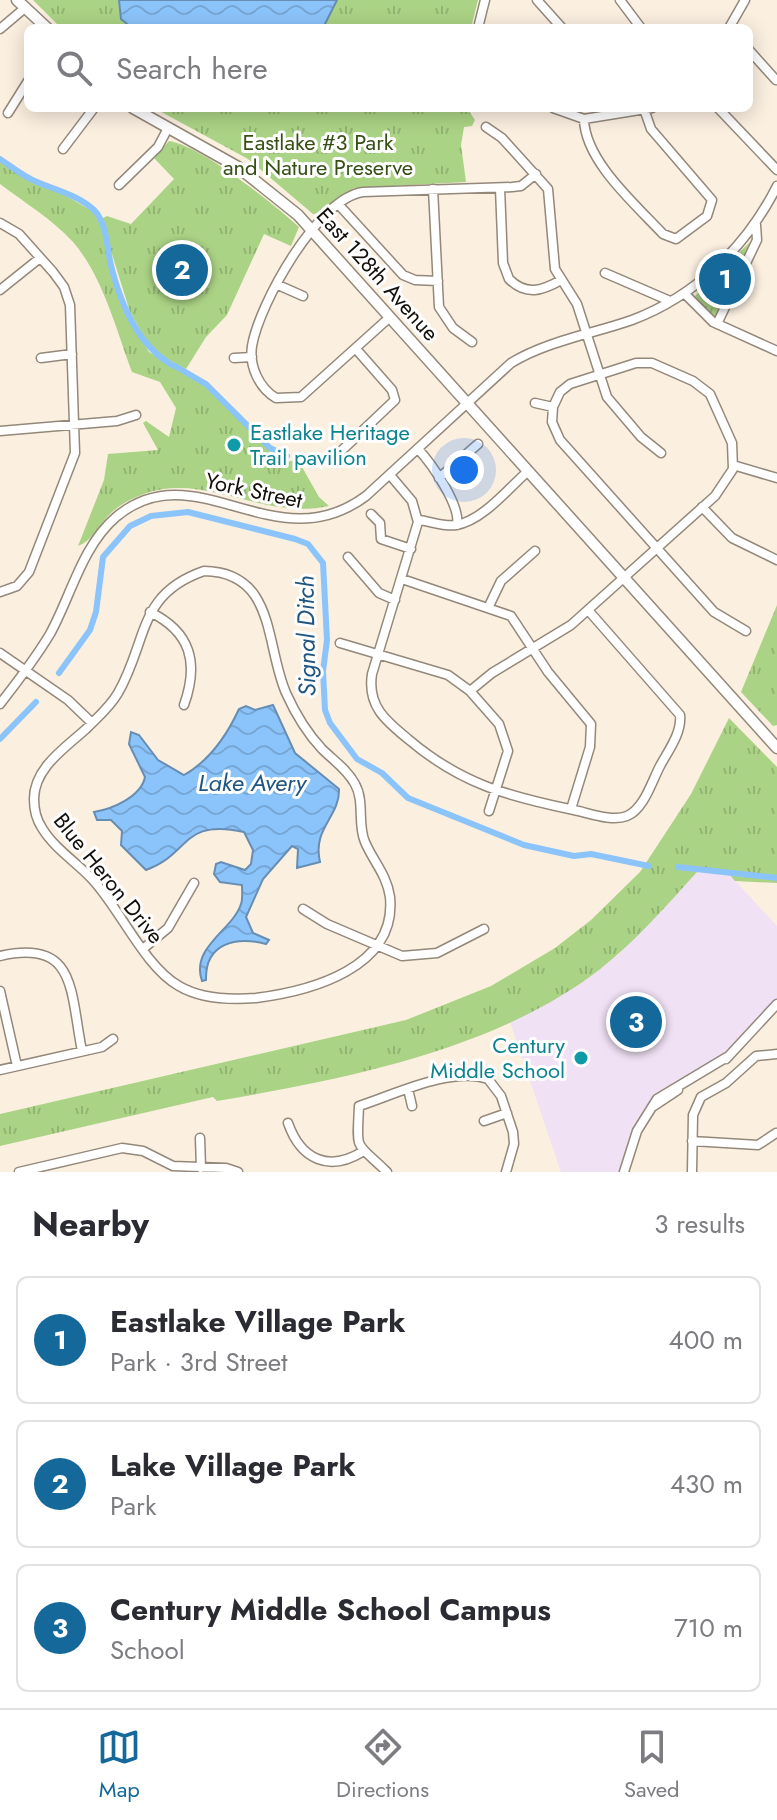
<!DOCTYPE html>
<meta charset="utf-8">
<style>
:root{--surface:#fff;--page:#f2f2f3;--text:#2b2b33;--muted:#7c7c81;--line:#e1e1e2;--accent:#15699a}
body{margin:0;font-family:Jost,sans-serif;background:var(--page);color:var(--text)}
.you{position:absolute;left:464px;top:470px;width:28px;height:28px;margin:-20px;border:6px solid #fff;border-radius:50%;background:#1a73e8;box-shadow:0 0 0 12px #1a73e833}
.badge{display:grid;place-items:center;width:52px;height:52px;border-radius:50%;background:var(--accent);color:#fff;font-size:26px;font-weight:700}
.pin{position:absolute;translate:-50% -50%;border:4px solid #fff;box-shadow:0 2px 8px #0006}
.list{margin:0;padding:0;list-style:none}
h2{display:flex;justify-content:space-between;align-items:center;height:104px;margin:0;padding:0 32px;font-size:34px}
h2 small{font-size:26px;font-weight:400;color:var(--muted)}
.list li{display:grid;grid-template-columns:52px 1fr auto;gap:24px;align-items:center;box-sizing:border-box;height:128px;margin:0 16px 16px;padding:0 16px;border:2px solid var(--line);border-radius:12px}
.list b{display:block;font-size:30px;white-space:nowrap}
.list p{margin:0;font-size:26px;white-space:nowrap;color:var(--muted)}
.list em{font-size:26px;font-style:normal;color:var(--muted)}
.icon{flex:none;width:44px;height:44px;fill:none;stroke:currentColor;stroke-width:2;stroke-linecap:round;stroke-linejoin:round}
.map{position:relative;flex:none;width:777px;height:1172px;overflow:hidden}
.search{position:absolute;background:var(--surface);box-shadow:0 4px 20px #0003;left:24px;right:24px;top:24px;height:88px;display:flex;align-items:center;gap:20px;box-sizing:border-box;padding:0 28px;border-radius:12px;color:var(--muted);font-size:30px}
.sheet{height:536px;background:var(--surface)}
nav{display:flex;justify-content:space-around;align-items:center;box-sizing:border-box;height:112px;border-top:2px solid var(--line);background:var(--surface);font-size:22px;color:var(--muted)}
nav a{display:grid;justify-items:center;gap:4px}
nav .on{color:var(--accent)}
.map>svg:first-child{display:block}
.education{fill:#f0e1f4}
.grass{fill:url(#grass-tufts)}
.water{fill:url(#water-waves);stroke:#678db2;stroke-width:2}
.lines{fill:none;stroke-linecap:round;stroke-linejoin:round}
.canal{stroke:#8bc4fb;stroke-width:6}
.minor-casing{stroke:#93887a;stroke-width:11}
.major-casing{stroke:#93887a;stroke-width:13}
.minor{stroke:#fff;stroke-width:8}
.major{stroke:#fff;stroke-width:10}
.culture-dot{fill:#0f9aa8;stroke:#fefefe;stroke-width:3}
.labels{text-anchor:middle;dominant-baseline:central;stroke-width:6;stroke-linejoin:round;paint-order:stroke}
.park-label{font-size:22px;fill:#354f14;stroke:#fefefe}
.street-label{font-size:22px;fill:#120e09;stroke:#fefefe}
.culture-label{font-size:22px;fill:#0d838f;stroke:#fefefe;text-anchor:start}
.water-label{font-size:24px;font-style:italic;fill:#215581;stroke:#fefefe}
</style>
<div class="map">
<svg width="777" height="1172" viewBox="0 0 777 1172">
<defs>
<pattern id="grass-tufts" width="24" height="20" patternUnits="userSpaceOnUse" patternTransform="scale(2)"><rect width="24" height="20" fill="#abd385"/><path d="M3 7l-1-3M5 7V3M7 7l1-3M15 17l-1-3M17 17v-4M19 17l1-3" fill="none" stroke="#92b472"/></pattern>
<pattern id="water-waves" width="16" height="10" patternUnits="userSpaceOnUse" patternTransform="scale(2)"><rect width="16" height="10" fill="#8bc4fb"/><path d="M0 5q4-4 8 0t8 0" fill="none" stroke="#77a7d6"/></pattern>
</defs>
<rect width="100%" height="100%" fill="#fbefe0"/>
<!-- education -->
<path class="education" d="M 698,871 L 728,873 L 777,926 L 777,1004 L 741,1044 L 648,1112 L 624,1172 L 561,1172 L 510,1022 L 563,994 L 618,955 Z"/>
<!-- grass -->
<path class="grass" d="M 33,0 L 478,0 L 471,28 L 61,28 Z
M 154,108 L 467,108 L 475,120 L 472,126 L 464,127 L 461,145 L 466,182 L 354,188 L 320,213 L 313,214 L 248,159 Z
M 169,141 C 200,145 274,204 299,227 L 291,246 L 264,234 L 227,315 L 206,337 L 186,369 L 152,351 L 130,312 L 101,219 L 107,216 L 131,224 L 174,179 L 154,158 Z
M 0,161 L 32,182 L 58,191 L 92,211 L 103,228 L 122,307 L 149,352 L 202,384 L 232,408 L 273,455 L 284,462 L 298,460 L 319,497 L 329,506 C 268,519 221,482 163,489 C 144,492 121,502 108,516 C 97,528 93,540 78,546 L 104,480 L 108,454 L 158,450 L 143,423 L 146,421 L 169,437 L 176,408 L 160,382 L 132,372 C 116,329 103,277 73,242 C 52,219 25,203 0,184 Z
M 750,242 L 718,316 L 713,318 L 695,296 Z
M 777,605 L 777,725 L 773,726 L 741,692 Z
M 729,718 L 777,767 L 777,883 L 735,881 L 728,873 L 698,871 C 666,906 636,941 599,970 C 495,1050 345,1079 217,1101 L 213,1097 L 0,1146 L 0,1114 L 406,1020 L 491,986 L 555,948 L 591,920 L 640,872 L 691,794 Z"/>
<!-- water -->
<path class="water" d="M 119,0 L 337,0 L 323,28 L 132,28 L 121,19 Z
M 273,705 L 295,753 L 339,789 C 340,817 312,828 320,862 L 297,868 L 298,849 L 292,846 L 263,879 L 246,917 L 253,933 L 269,940 L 266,944 C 236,936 205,943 206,980 L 202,981 C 190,947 233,930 241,904 C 243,899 242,890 242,885 L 220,882 L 214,874 L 216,864 L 221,862 L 245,870 L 251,864 L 253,850 L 244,832 C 181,818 191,854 146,870 L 121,845 L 122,831 L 111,820 L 97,820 L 94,812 C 112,809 141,797 145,777 L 129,744 L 131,732 L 139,735 L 158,760 L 184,775 C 209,761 227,735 239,709 L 246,706 L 255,710 Z"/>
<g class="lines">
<!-- canal -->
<path class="canal" d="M 0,159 C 12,167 24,177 37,182 C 56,190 77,195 93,209 C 106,221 107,245 110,261 C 119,300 136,344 172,365
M 175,366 L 206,384 L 270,448 L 287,456
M 59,673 L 90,630 L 96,612 L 103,557 L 130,526 L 151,516 L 188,512 L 295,539 L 308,544 L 323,563 L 327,640 L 323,671 L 325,710 L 330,723 L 357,759 L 382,773 L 408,798 L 524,845 L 574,856 L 591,854 L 649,866
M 0,739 L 36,702
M 678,867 L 777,878"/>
<defs>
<path id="minor" d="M 537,0 L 562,28
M 620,0 L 641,28
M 478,28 L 485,0
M 729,28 L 745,0
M 0,29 L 26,7
M 749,50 L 776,80
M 553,108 L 584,119 L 652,108
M 718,108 L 777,170
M 8,113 L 28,81
M 584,119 C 585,161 635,204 663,234 L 676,239 L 707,216 L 712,200 L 651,129 L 644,109
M 486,127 L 502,138 L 548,189 L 555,269 L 577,304 L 607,397 L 641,437 L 661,453
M 63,149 L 94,108
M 119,185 L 158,147 L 168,128
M 500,188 L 503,263 L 509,279 C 526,296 542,291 561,280
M 433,189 L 439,307 L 453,328 L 472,342
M 339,205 L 403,275 L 415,280 L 438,281
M 0,223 L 19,234 L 53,272 L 64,287 L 70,305 L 75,453 L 29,572 L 17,586 L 0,592
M 605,273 L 670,301
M 278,285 L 303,296
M 0,290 L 40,258
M 684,293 L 713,322 L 777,351
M 390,317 L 301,397 L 276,398 C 259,388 249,366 252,346 C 259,304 318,198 363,192 L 512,187 L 521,186 L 536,174
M 717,324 L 757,240 L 756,225
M 41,358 L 72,354
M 234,358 L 252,357
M 535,403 L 553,407 L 552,422 L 560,440 L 714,612 L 746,631
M 0,431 L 117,421 L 136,415
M 418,449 C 432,464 461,506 457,525
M 338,454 L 395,400 L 392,390 L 356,349
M 733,465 L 777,478
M 390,475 L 412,501 L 418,522 L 372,674 C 367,706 386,721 408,739 C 461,784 507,796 574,810 C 589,813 612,822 627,816 C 644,809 652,781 660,766 C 668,751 682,733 680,715 L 588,610
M 439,478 L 478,444
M 702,507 L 732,538 L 777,560
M 371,514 L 380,523 L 381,539 L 411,549
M 418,520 C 430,521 444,527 456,525 C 482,521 508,489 527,472
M 348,557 L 379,593 L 395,600
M 204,571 C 276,572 265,645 286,693 C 295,713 307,733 322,749 C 333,760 347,769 355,784 C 365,802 357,824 365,842 C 373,861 387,875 390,897 C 397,968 311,991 256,998 C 231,1000 201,999 179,986 C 144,966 121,910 92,879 C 76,862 54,848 42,828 C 36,819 34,809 34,799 C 34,768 65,748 86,729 C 98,717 110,707 118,693 C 148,641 137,594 204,571 Z
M 402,579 L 511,616 L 548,672 L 591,724 L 590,747 L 571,809
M 489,606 L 501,581 L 535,551
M 150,612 C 191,632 199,663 184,705
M 340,643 L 448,675 L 470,691 L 499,724 L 508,751 L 489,811
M 0,653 L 68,700 L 92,723
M 470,691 L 492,673 L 571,625 L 715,496 L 733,469 L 732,443 L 710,394 L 693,381 L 652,363 L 636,363 L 570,384 L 560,392 L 553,407
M 0,704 C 18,681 35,659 50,634 C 71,596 82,546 116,517 C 196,450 275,564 366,496 L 511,363 C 547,341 592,334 632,320 C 696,296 747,246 777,186
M 303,909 L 327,924 L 402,956 L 437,953 L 484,929
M 144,948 L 168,928 L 194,883
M 0,956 C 77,938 70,992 82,1051
M 0,991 L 17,1066
M 726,1059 L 777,1004
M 0,1070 L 102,1047 L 113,1039
M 408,1089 L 412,1106
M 654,1106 L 678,1090
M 484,1121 L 507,1113
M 288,1123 C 301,1160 329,1172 362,1152
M 200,1138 L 201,1168
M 692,1141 L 758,1145 L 776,1133
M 19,1172 L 122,1148 L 143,1151 L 173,1166 L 226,1168 L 238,1172
M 387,1172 C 354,1140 357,1153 359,1106 C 394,1095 451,1066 488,1079 L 501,1096 L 513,1132 L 514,1144 L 506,1172
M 624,1172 L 637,1131 L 657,1099 L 727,1057
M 692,1172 L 693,1115 L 701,1097 L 726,1083 L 756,1056 L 777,1054"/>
<path id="major" d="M 17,0 L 47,28
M 133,108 L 238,167 L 298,215 L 777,748"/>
</defs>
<!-- minor casing -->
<use href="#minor" class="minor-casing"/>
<!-- major casing -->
<use href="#major" class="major-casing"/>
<!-- minor -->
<use href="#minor" class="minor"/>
<!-- major -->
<use href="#major" class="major"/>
</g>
<!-- markers -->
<g class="culture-dot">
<circle cx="234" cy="445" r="8"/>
<circle cx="581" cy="1058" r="8"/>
</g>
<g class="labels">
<!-- park labels -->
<g class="park-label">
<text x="318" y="142">Eastlake #3 Park<tspan x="318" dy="25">and Nature Preserve</tspan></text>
</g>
<!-- street labels -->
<g class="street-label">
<text transform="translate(378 274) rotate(48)">East 128th Avenue</text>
<text transform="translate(254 490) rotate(12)">York Street</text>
<text transform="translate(109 878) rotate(51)">Blue Heron Drive</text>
</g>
<!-- culture labels -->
<g class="culture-label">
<text x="250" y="432">Eastlake Heritage<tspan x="250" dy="25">Trail pavilion</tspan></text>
<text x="565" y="1045" text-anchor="end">Century<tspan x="565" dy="25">Middle School</tspan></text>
</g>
<!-- water labels -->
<g class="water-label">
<text transform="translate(306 636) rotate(-91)">Signal Ditch</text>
<text x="252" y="782">Lake Avery</text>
</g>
</g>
</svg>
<div class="you"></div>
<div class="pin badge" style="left:725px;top:279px">1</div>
<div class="pin badge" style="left:182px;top:270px">2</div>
<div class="pin badge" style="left:636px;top:1022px">3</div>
<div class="search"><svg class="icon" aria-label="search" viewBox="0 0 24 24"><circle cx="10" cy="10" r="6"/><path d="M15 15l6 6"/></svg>Search here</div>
</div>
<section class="sheet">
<h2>Nearby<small>3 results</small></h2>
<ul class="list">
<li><span class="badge">1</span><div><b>Eastlake Village Park</b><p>Park · 3rd Street</p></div><em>400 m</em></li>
<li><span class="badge">2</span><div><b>Lake Village Park</b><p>Park</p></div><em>430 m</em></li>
<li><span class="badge">3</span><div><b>Century Middle School Campus</b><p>School</p></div><em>710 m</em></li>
</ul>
</section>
<nav>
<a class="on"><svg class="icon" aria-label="map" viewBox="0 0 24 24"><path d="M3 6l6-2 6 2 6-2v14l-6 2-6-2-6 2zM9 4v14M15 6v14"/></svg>Map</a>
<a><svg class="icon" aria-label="directions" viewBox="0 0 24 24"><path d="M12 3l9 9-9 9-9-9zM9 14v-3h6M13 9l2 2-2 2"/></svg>Directions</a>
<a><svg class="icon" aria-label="saved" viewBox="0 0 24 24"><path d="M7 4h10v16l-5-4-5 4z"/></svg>Saved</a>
</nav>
